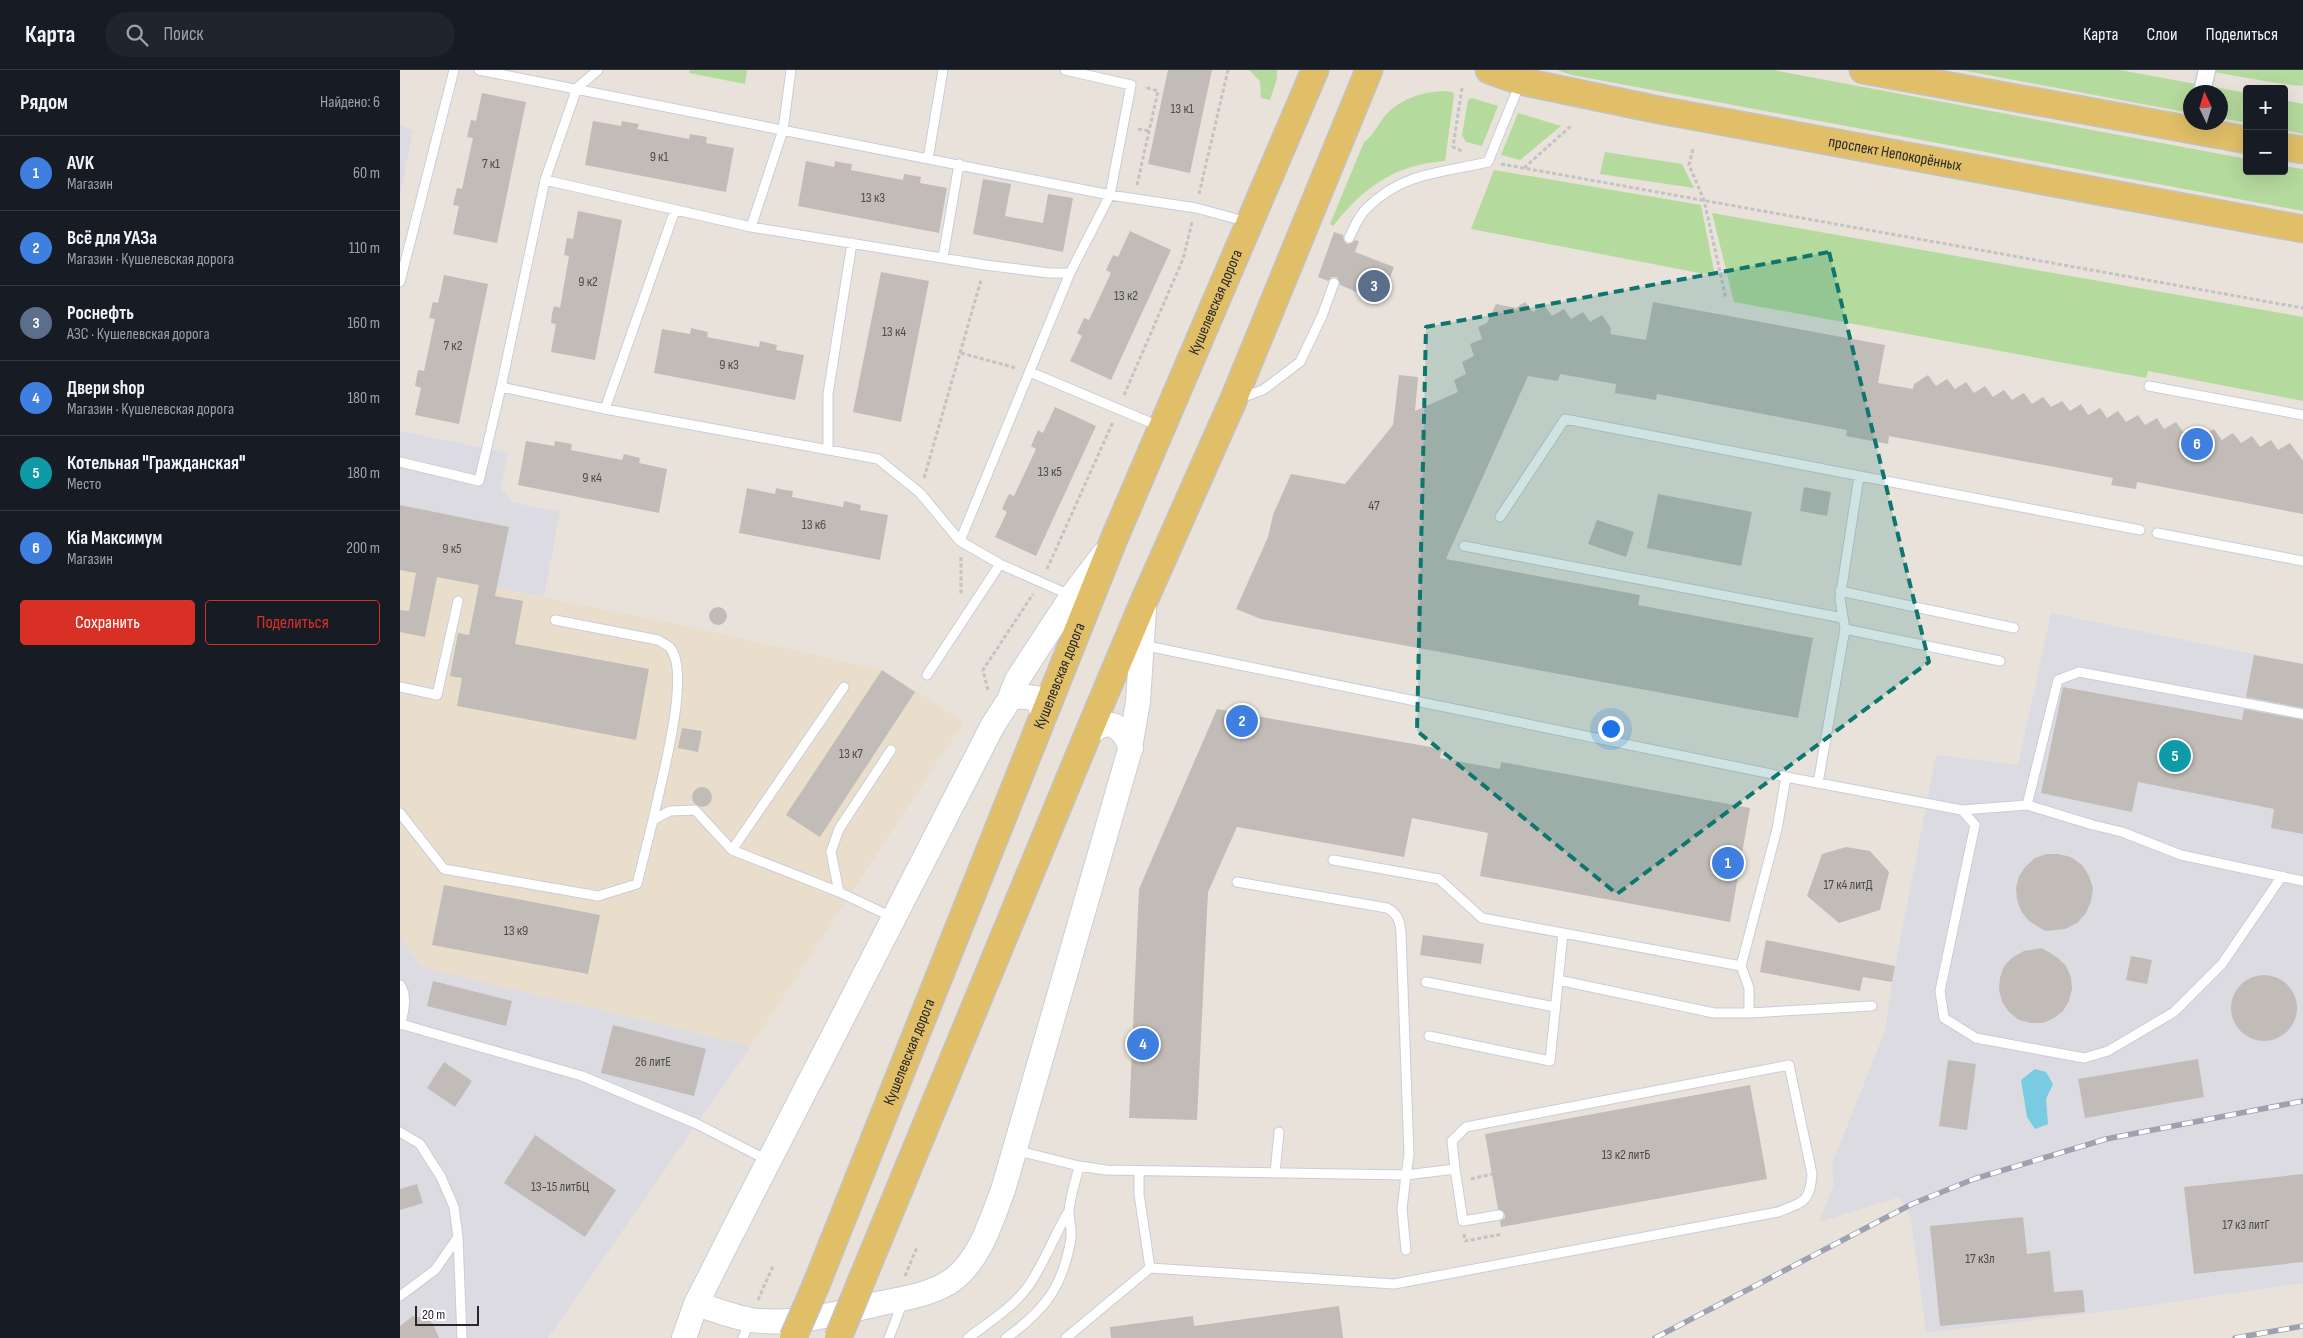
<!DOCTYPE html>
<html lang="ru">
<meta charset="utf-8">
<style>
:root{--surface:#171b24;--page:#20242c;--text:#f1f3f6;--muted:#9ea1a6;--line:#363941;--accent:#d93025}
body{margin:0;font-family:"Sofia Sans Condensed",sans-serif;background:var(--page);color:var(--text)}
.controls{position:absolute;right:15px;top:15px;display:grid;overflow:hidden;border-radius:5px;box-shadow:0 5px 20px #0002}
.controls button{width:45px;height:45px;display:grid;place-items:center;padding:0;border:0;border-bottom:1px solid var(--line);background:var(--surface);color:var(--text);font:25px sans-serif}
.compass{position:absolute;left:1783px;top:15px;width:45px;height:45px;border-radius:50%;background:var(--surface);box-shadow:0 5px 20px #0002;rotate:356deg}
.scale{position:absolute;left:15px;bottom:12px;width:64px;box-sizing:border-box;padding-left:5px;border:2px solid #282828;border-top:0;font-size:14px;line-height:18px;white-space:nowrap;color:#282828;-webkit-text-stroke:4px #fff;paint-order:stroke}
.you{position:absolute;left:1210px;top:658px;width:18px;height:18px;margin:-12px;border:4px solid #fff;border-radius:50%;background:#1a73e8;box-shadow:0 0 0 8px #1a73e833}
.badge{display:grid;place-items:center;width:32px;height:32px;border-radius:50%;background:var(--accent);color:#fff;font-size:16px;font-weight:700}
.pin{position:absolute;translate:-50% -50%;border:2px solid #fff;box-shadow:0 1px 5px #0006}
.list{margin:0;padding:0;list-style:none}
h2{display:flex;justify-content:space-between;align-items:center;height:65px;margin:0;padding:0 20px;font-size:21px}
h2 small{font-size:16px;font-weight:400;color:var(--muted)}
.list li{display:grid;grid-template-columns:32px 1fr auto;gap:15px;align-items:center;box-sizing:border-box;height:75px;padding:0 20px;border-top:1px solid var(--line)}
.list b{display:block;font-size:19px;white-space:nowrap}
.list p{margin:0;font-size:16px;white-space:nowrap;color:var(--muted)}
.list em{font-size:16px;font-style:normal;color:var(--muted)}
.actions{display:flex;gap:10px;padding:15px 20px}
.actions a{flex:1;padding:11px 0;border:1px solid var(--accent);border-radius:5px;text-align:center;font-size:18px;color:var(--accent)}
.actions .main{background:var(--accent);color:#fff}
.icon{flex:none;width:28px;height:28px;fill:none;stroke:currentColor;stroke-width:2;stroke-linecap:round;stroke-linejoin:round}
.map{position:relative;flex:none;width:1903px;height:1268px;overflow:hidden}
header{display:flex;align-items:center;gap:30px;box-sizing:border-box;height:70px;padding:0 25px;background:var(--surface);border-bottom:1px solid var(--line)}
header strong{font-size:24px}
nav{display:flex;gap:28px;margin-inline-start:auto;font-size:18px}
.search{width:350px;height:45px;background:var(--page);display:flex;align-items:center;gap:12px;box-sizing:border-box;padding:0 18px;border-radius:28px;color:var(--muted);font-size:19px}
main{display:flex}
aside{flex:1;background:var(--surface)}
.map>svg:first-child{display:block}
.industrial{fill:#dddbe2}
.education{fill:#e9decc}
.green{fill:#b5da9d}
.water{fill:#78cbe1}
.building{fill:#c1bcb8}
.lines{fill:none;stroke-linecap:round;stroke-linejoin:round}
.service-casing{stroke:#c9cdd8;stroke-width:11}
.minor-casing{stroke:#c9cdd8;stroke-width:19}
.secondary-casing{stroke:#c9cdd8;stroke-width:26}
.primary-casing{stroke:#c3c3c3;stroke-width:29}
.path{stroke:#c3c3c3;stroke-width:3;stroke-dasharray:4 2.5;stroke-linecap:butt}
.service{stroke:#fff;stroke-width:9}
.minor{stroke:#fff;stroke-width:16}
.secondary{stroke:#fff;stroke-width:24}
.primary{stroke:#e1bf68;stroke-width:26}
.rail-casing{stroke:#9ea2b0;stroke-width:5.5}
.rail{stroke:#fff;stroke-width:4;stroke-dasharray:11;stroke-linecap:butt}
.primary-bridge-casing{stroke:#c3c3c3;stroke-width:29;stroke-linecap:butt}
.primary-bridge{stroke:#e1bf68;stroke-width:26}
.marked{fill:#0f766e;fill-opacity:0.2;stroke:#0f766e;stroke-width:4;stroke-dasharray:10 6;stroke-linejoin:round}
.labels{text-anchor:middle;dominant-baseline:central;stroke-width:4;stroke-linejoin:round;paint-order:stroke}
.number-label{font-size:14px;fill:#4e4d4c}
.street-label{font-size:16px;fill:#282828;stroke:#fff}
</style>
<header>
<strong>Карта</strong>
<div class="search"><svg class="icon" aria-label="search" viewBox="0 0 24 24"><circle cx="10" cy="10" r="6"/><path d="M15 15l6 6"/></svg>Поиск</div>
<nav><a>Карта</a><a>Слои</a><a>Поделиться</a></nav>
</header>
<main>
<aside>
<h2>Рядом<small>Найдено: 6</small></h2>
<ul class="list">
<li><span class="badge" style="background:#3f7fe0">1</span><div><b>AVK</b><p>Магазин</p></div><em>60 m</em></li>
<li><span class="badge" style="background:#3f7fe0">2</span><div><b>Всё для УАЗа</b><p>Магазин · Кушелевская дорога</p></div><em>110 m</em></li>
<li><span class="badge" style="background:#5c6f8a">3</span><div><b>Роснефть</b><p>АЗС · Кушелевская дорога</p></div><em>160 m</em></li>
<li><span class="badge" style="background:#3f7fe0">4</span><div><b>Двери shop</b><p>Магазин · Кушелевская дорога</p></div><em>180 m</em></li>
<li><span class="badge" style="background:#0f9aa8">5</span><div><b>Котельная &quot;Гражданская&quot;</b><p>Место</p></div><em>180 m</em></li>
<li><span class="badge" style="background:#3f7fe0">6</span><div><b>Kia Максимум</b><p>Магазин</p></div><em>200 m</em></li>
</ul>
<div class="actions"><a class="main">Сохранить</a><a>Поделиться</a></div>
</aside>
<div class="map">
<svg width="1903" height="1268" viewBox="0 0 1903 1268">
<rect width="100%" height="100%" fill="#e9e2db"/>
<!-- industrial -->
<path class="industrial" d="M 0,56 L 13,60 L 0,125 Z
M 0,361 L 108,383 L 101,418 L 112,432 L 160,442 L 144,527 L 0,499 Z
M 1651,543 L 1903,594 L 1903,1213 L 1719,1240 L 1526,1263 L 1511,1148 L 1500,1127 L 1419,1152 L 1434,1114 L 1432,1094 L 1485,961 L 1492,912 L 1536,685 L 1618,695 Z
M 0,867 L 22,897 L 351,976 L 148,1268 L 0,1268 Z"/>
<!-- education -->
<path class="education" d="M 0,499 L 273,553 L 482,600 L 564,652 L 351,976 L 22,897 L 0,867 Z"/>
<!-- green -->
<path class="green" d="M 290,0 L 347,0 L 345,14 L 289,3 Z
M 849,0 L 877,0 L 877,8 L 870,30 L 861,28 L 860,11 Z
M 1157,0 L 1373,0 L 1847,89 L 1847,101 L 1884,101 L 1884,96 L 1903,99 L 1903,141 L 1172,5 Z
M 1561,0 L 1720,0 L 1796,14 L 1795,22 L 1790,22 L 1790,43 Z
M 1800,0 L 1903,0 L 1903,16 C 1868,13 1835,5 1800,0 Z
M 1814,17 L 1847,23 L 1847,53 L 1821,48 L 1820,22 L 1813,22 Z
M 1044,21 L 1053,22 L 1054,26 L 1045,91 C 994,95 964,117 933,156 L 930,154 L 964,72 C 973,66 977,56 984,47 C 999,29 1021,22 1044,21 Z
M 1072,28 L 1098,36 L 1082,76 L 1066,72 L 1062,65 L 1068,30 Z
M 1884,30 L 1903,34 L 1903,64 L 1884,60 Z
M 1118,43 L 1161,56 L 1120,90 L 1101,85 Z
M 1205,82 L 1282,94 L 1294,118 L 1200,104 Z
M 1094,100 L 1301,135 L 1315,206 L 1071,159 Z
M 1312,143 L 1903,247 L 1903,331 L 1748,301 L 1746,308 L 1334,232 Z"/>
<!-- water -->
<path class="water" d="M 1635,999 L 1646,1002 L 1653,1014 L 1646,1029 L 1648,1054 L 1635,1059 L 1627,1047 L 1621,1010 Z"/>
<!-- building -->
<path class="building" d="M 768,0 L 812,0 L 790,103 L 748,94 Z
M 82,23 L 126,32 L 97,173 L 53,164 L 59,136 L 53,135 L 57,118 L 62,119 L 73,68 L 67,67 L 71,50 L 76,51 Z
M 193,51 L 221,56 L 222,51 L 239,54 L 237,59 L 289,69 L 290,64 L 307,67 L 306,73 L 334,78 L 326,122 L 185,95 Z
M 406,91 L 434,97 L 435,91 L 444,93 L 452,94 L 451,100 L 503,110 L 504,104 L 521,107 L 520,113 L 547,118 L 539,163 L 398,136 Z
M 583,109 L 611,114 L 605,146 L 643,153 L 648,124 L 673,128 L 663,182 L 573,164 Z
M 178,141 L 222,150 L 195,290 L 151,282 L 156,254 L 151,253 L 152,244 L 154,236 L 160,238 L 169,186 L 164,185 L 167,168 L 173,169 Z
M 730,161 L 771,180 L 711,310 L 670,291 L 682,266 L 677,263 L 684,248 L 689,250 L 711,203 L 706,200 L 713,185 L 718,187 Z
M 934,162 L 943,165 L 944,171 L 947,174 L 952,173 L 955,170 L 959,171 L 955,182 L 994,197 L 980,232 L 940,215 L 937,207 L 932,207 L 928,211 L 918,207 Z
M 481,202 L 529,211 L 501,352 L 453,342 Z
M 44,205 L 88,214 L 59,354 L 15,345 L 21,318 L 15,316 L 18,300 L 24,301 L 35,249 L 29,248 L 33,232 L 38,233 Z
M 1125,232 L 1133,242 L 1144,235 L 1152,246 L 1164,239 L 1171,249 L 1183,242 L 1190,252 L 1202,245 L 1211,258 L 1210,264 L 1246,270 L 1253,232 L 1485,275 L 1478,313 L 1513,319 L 1514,314 L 1528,305 L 1536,316 L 1547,309 L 1555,319 L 1566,312 L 1574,323 L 1585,316 L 1593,327 L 1604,320 L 1612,330 L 1624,323 L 1632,334 L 1643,327 L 1651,337 L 1662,331 L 1670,341 L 1681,334 L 1688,345 L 1700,338 L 1707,348 L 1718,341 L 1726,352 L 1738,345 L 1745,355 L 1757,348 L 1764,359 L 1776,352 L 1784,363 L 1795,356 L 1802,366 L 1814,359 L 1822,370 L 1833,363 L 1841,373 L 1852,366 L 1860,377 L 1871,370 L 1878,380 L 1890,373 L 1903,391 L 1903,444 L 1737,412 L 1736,419 L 1711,415 L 1713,408 L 1489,366 L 1488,374 L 1446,366 L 1447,360 L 1257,324 L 1256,330 L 1215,323 L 1216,314 L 1160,304 L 1158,311 L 1128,306 L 1046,489 L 1240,525 L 1238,535 L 1413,568 L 1398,648 L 861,549 L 836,539 L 868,467 L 873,445 L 891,404 L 945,414 L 993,355 L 999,305 L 1018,307 L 1015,341 L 1058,322 L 1054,310 L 1066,304 L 1062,292 L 1074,286 L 1070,274 L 1082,269 L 1078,257 L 1087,253 L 1096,234 L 1116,238 Z
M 291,258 L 308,262 L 307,267 L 359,277 L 360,271 L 377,275 L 376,280 L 404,285 L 395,330 L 254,303 L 262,259 L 290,264 Z
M 655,337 L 696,356 L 636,486 L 595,467 L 607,442 L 602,439 L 605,432 L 609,424 L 614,426 L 636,379 L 631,376 L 638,360 L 643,363 Z
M 126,371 L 154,376 L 155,371 L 172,374 L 171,380 L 222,390 L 224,384 L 240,388 L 239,393 L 267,399 L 259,443 L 118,415 Z
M 1404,417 L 1431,422 L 1427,446 L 1400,441 Z
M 347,418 L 375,424 L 376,418 L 385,420 L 393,421 L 392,427 L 443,437 L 444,431 L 461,435 L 460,440 L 488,445 L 480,490 L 339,463 Z
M 1258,424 L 1352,442 L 1341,496 L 1247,478 Z
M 0,435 L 109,457 L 95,526 L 123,531 L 115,574 L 249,599 L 236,670 L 57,636 L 62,608 L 50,606 L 58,563 L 69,565 L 79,515 L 37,507 L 25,567 L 0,562 L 0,540 L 9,541 L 16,503 L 0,500 Z
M 1197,450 L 1234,462 L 1226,487 L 1188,474 Z
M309 546a9 9 0 1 1 18 0a9 9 0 1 1-18 0Z
M 1854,585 L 1903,594 L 1903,638 L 1846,627 Z
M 482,600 L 515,622 L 420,767 L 386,745 Z
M 1663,617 L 1842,650 L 1844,639 L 1903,650 L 1903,764 L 1871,758 L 1874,739 L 1738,712 L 1732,742 L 1641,723 Z
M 817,639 L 1042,679 L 1040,688 L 1100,699 L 1101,692 L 1350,738 L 1330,852 L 1080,806 L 1088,763 L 1012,748 L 1004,787 L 837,757 L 808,822 L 797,1050 L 729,1048 L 739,819 Z
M 282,658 L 302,661 L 298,682 L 278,678 Z
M292 727a10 10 0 1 1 20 0a10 10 0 1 1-20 0Z
M 1446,777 L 1470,781 L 1489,802 L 1480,840 L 1439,853 L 1407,826 L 1422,784 Z
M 1646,784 L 1658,784 L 1671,787 L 1682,795 L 1689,806 L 1693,818 L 1691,831 L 1686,843 L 1677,853 L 1665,859 L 1645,861 L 1629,851 L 1621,841 L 1617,830 L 1616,818 L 1619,806 L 1626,796 L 1635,788 Z
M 44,815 L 200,845 L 188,904 L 32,875 Z
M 1023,865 L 1084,874 L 1081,894 L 1020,885 Z
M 1366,870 L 1495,896 L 1492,912 L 1463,907 L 1460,921 L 1360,902 Z
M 1642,878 L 1658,888 L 1666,896 L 1671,907 L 1672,919 L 1669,931 L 1663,941 L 1654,948 L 1643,953 L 1631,953 L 1619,950 L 1609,942 L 1602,932 L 1599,920 L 1600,908 L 1604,896 L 1613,887 L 1624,881 Z
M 1731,886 L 1752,890 L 1747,914 L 1726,910 Z
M1831 938a33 33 0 1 1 66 0a33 33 0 1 1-66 0Z
M 33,911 L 112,931 L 106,956 L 27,936 Z
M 213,955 L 306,979 L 294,1026 L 201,1003 Z
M 1798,989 L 1804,1027 L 1685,1048 L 1678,1009 Z
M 1548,990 L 1576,994 L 1567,1060 L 1539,1056 Z
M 44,992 L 72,1011 L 55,1037 L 27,1018 Z
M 1350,1015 L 1367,1109 L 1101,1157 L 1100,1151 L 1105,1148 L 1105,1144 L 1098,1139 L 1085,1064 Z
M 135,1065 L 216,1120 L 185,1167 L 104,1113 Z
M 1903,1104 L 1903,1192 L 1794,1204 L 1784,1117 Z
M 17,1114 L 23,1133 L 0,1140 L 0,1119 Z
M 1623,1147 L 1627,1184 L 1650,1181 L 1654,1222 L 1683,1220 L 1685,1242 L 1540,1256 L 1530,1156 Z
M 939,1236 L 943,1268 L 711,1268 L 710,1257 L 793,1246 L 794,1256 Z
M 13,1246 L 28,1249 L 33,1254 L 39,1268 L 0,1268 L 0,1256 Z"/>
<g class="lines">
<defs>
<path id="service" d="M 79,0 L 710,125 L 796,138 L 848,152
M 528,89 L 543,0
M 145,110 L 351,157 L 585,195 L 649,203 L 670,203
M 351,157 L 383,60 L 391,0
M 949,168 C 954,158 959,145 967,138 C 1003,102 1042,103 1088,92 L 1120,13
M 543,187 L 559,94
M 0,212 L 54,0
M 630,302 L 761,357
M 1749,316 L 1903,345
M 101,317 L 205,339 L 478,389 L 520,423 L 560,471 L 600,494 L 672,526
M 840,328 L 863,320 L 900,292 L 922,246 L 934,213
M 205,339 L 275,140
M 428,380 L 428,324 L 452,173
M 0,392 L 79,411 L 101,317 L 145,110 L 177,18 L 198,0
M 1100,447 L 1165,349 L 1740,460
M 1757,463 L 1903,491
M 560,471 L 670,203 L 710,125 L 731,15 L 665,0
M 1064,476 L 1443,548
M 1440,521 L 1614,558
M 155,550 L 258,570 C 262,573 269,575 271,579 C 291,606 260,715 253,750
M 1445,559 L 1600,591
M 742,575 L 1386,707 L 1562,740 L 1627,735 L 1693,755 L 1722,762 L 1781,785 L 1903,811
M 527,605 L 600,494
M 0,617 L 37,625 L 58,531
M 1418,713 L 1445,559 L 1440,529 L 1459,406
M 1627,735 L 1658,610 L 1679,602 L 1903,644
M 1562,740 L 1575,755 L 1540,921 L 1544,948 L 1576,968 L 1684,988 L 1708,981 L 1774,942 L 1822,894 L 1882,806
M 0,743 L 44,799 L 198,826 L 237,814 L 253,750 L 270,741 L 295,740 L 332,780 L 439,822 L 492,847
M 332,780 L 444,617
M 933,790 L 1039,809 L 1082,848 L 1341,896 L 1377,759 L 1386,707
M 439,822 L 431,782 L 439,759 L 491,680
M 1341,896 L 1349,918 L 1349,943
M 1158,910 L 1314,943 L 1349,943 L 1472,936
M 1026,912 L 1155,937
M 0,915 C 8,926 4,943 0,955
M 1,954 L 182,1006 L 297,1054 L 367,1090
M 1029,966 L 1150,991 L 1163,863
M 0,1062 L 20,1074 L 41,1107 L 54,1137 L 58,1167 L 62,1268
M 615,1080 L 679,1096 L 706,1100 L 1006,1105 L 1009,1085 L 1001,863 C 1000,851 998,844 987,838 L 837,812
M 1055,1099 L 1063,1151 L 1099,1145
M 739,1101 L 739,1124 L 750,1198 L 994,1214 L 1378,1142 C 1403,1132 1410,1133 1412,1104 L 1389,995 L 1066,1057 L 1052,1071 L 1055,1099 L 1006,1105 L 1002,1139 L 1006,1180
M 875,1103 L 879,1062
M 0,1226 L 35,1200 L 58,1167
M 343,1268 L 349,1252
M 489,1268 L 503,1231
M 568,1268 C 589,1252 614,1237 629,1215 C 645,1192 654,1165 669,1141
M 606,1268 C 645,1240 663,1217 671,1168 C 672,1159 669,1150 669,1141 C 670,1126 676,1111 679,1096
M 666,1268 L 750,1198"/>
<path id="minor" d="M 1802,22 L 1807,0"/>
<path id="secondary" d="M 609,630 L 617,626 L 635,628 L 640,635 L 643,648
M 688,664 C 708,647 722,654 731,678
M 296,1234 C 314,1239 332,1247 351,1250 C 395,1256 439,1243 482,1233 C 506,1228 534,1224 554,1209 C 581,1187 591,1151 603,1120 L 729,683 L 738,632 L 744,538
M 284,1268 L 296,1234 L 338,1151 L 593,655 L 609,630 L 617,610 L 672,526 L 703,485"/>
<g id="primary">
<path id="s1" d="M 1089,0 L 1120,11 L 1254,39 L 1903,159"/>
<path d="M 1463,0 L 1847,70"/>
<path d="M 1884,77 L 1903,80"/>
<path d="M 463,1207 L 688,664 L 744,531 L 833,331 L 969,0"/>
<path id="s2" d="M 416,1215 L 714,469 L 915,0"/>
</g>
</defs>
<!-- service casing -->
<use href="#service" class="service-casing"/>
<!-- minor casing -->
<use href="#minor" class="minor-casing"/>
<!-- secondary casing -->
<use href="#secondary" class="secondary-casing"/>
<!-- primary casing -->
<use href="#primary" class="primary-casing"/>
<!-- path -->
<path class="path" d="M 1062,18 L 1053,77 L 1062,81
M 738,59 L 750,61
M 1293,79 L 1289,95 L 1304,130 L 1326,229
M 1101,94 L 1903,238
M 1124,98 L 1172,55
M 737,115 L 758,21 L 744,17
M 799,124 L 828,0
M 561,283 L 616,298
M 724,325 L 783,189 L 792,152
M 524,408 L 581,210
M 561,487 L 561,526
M 647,499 L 713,352
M 588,620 L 583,600 L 633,524
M 1071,1109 L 1092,1104
M 1064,1164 L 1065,1171 L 1103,1164
M 505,1206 L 517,1177
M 358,1230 L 373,1196"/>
<!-- service -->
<use href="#service" class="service"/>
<!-- minor -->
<use href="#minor" class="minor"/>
<!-- secondary -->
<use href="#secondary" class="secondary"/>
<!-- primary -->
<use href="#primary" class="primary"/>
<defs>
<path id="rail" d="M 1255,1268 L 1512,1134 L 1574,1109 L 1706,1069 L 1903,1031
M 1835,1268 L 1903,1256"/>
</defs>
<!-- rail casing -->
<use href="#rail" class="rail-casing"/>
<!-- rail -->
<use href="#rail" class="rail"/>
<defs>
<path id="primary-bridge" d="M 393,1268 L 416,1215
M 438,1268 L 463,1207"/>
</defs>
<!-- primary-bridge casing -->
<use href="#primary-bridge" class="primary-bridge-casing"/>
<!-- primary-bridge -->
<use href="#primary-bridge" class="primary-bridge"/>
</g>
<!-- marked area -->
<path class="marked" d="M 1429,182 L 1529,592 L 1217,824 L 1017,661 L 1026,257 Z"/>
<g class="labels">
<!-- number labels -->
<g class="number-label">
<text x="782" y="38">13 к1</text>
<text x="259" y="86">9 к1</text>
<text x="91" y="93">7 к1</text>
<text x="473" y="127">13 к3</text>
<text x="188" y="211">9 к2</text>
<text x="726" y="225">13 к2</text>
<text x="494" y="261">13 к4</text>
<text x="53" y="275">7 к2</text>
<text x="329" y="294">9 к3</text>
<text x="650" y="401">13 к5</text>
<text x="192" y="407">9 к4</text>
<text x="974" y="435">47</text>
<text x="414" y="454">13 к6</text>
<text x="52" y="478">9 к5</text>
<text x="451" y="683">13 к7</text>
<text x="1448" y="814">17 к4 литД</text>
<text x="116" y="860">13 к9</text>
<text x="253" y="991">26 литЕ</text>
<text x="1226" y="1084">13 к2 литБ</text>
<text x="160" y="1116">13-15 литБЦ</text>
<text x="1846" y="1154">17 к3 литГ</text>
<text x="1580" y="1188">17 к3л</text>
</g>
<!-- street labels -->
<g class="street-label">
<text stroke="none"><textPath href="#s1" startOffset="415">проспект Непокорённых</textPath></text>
<text stroke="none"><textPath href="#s2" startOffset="1061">Кушелевская дорога</textPath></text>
<text stroke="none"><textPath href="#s2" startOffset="656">Кушелевская дорога</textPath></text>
<text stroke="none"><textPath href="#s2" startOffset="251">Кушелевская дорога</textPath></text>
</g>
</g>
</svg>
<div class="controls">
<button>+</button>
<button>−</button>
</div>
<svg class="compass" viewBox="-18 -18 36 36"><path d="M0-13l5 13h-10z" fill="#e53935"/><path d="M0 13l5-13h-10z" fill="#9ea1a6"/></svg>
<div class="scale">20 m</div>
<div class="you"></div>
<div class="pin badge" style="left:1328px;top:793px;background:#3f7fe0">1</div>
<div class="pin badge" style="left:842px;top:651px;background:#3f7fe0">2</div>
<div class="pin badge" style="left:974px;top:216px;background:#5c6f8a">3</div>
<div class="pin badge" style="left:743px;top:974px;background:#3f7fe0">4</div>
<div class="pin badge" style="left:1775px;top:686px;background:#0f9aa8">5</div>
<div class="pin badge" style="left:1797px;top:374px;background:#3f7fe0">6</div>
</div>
</main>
